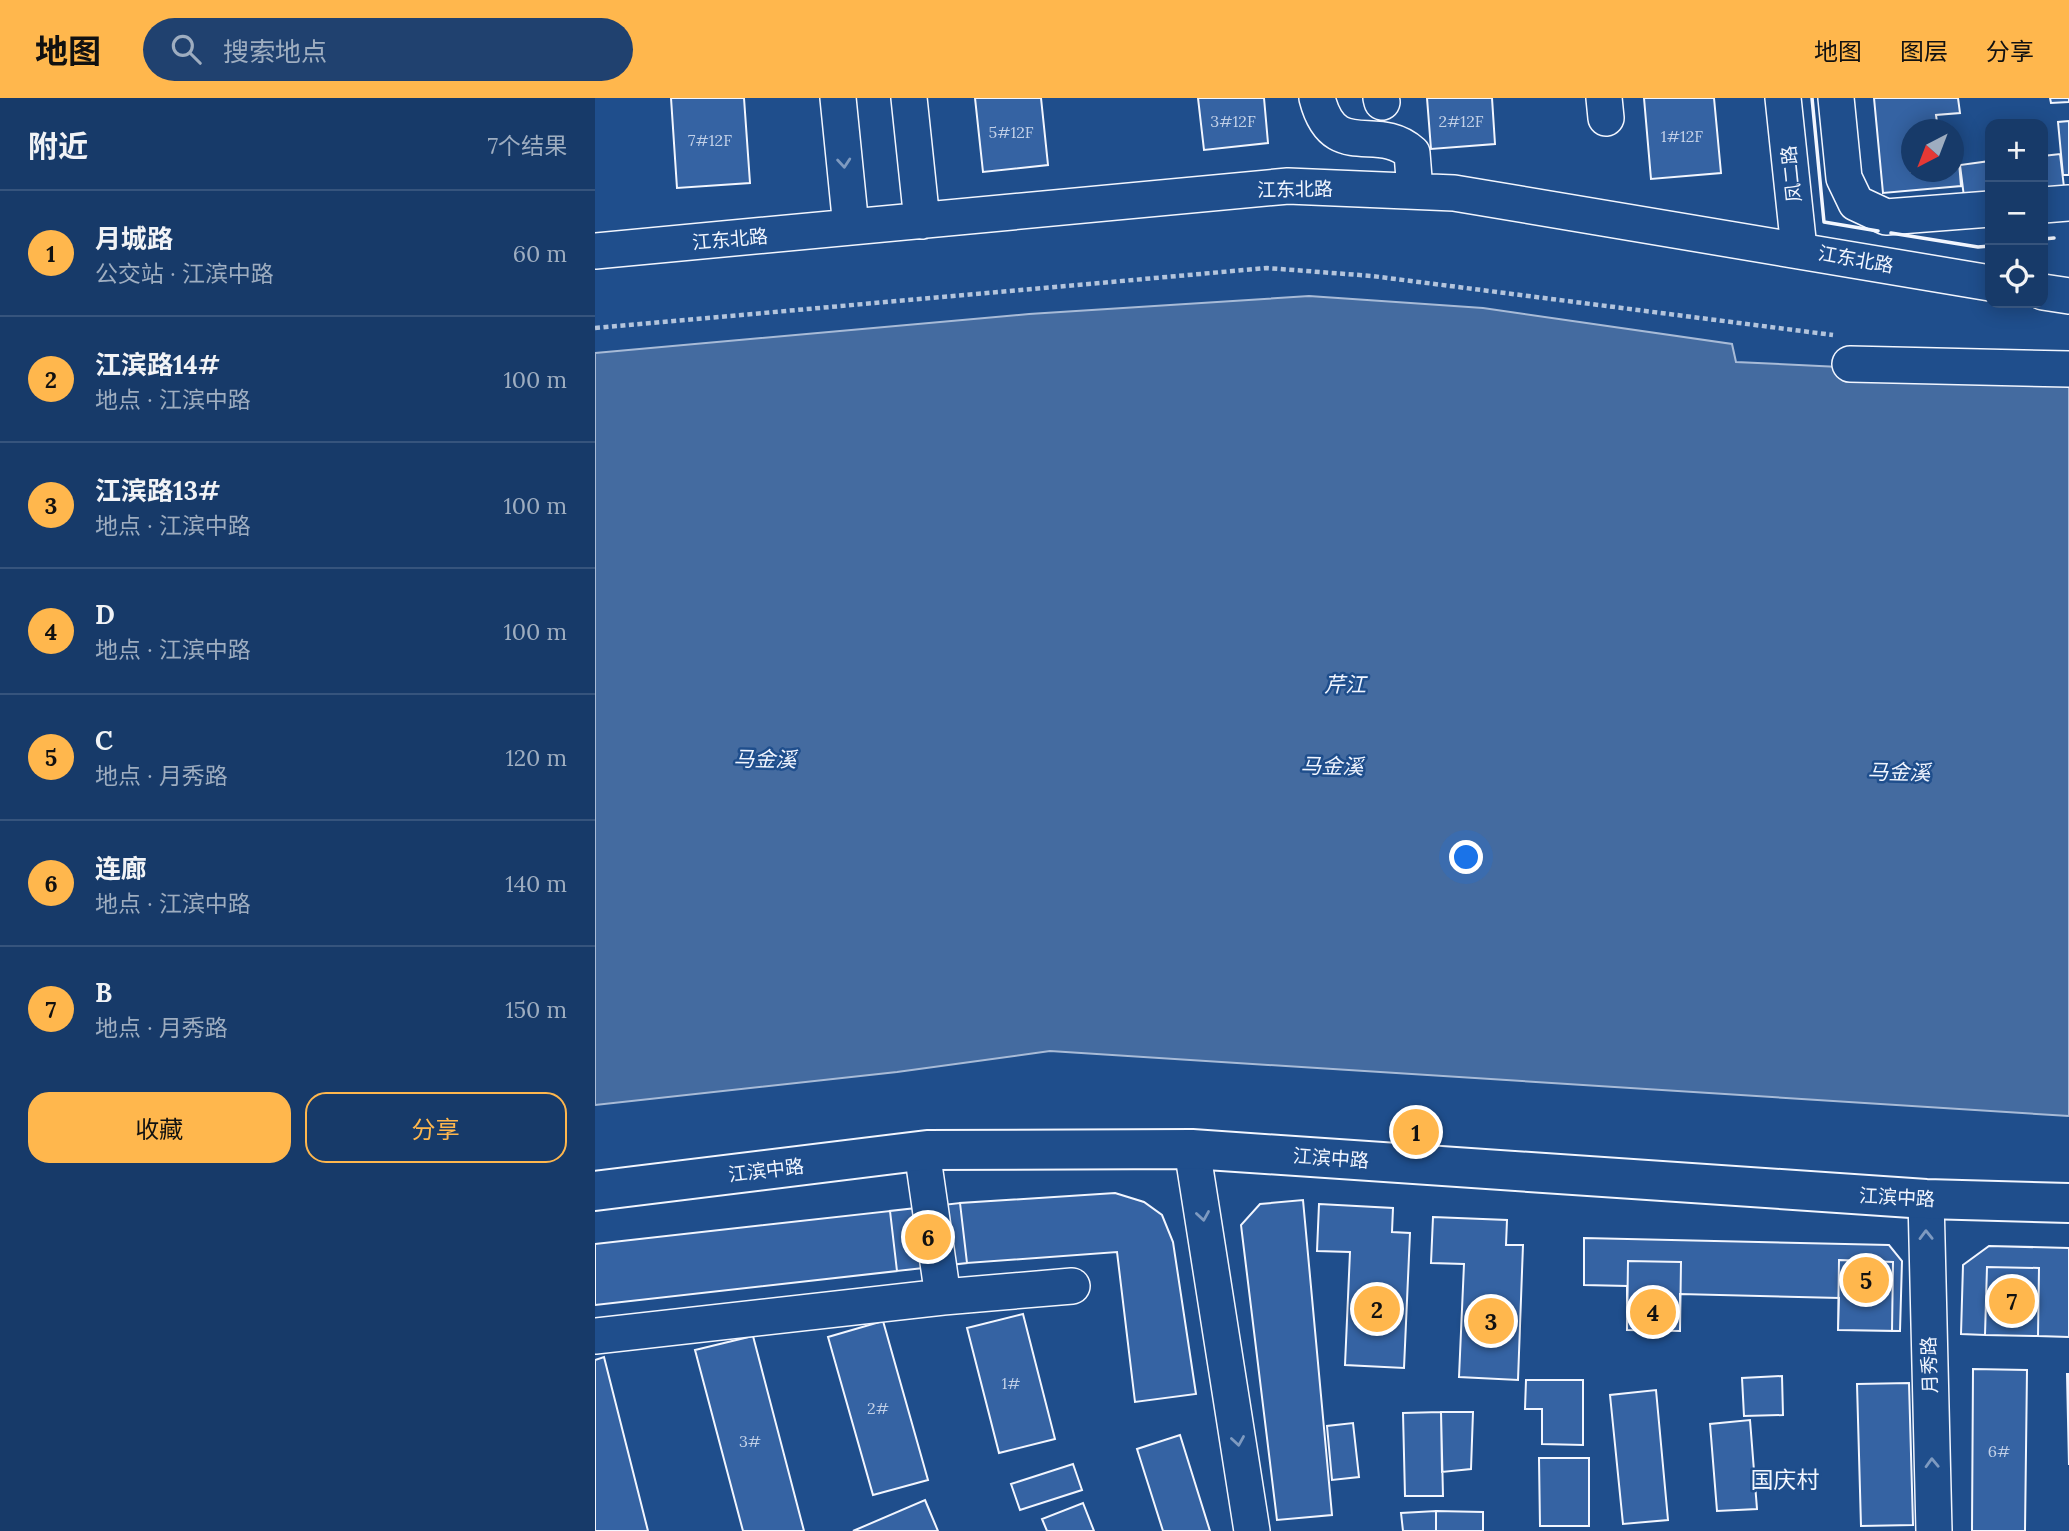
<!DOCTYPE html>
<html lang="zh">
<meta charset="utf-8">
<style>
:root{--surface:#173a69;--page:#20416f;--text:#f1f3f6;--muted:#9eadc0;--line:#36547d;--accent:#ffb74d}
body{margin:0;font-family:Lora,"Noto Sans SC",serif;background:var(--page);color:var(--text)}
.controls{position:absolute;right:21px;top:21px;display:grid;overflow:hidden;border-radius:14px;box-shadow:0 4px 18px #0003}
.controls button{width:63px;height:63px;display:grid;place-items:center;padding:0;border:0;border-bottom:2px solid var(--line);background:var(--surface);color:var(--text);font:35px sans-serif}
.compass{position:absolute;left:1306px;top:21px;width:63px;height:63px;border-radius:50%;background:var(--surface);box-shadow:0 4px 18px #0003;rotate:222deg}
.you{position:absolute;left:872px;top:760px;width:24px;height:24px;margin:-18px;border:5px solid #fff;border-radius:50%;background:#1a73e8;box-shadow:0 0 0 10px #1a73e833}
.badge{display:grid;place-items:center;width:46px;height:46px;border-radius:50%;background:var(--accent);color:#111;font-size:23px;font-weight:700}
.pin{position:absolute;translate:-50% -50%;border:4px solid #fff;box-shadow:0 2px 7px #0006}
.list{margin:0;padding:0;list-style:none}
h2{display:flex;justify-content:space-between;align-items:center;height:91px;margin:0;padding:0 28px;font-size:30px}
h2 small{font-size:23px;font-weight:400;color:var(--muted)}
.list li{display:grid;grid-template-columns:46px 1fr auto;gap:21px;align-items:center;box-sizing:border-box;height:126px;padding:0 28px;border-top:2px solid var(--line)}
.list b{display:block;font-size:26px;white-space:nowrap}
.list p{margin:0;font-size:23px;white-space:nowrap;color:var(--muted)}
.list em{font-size:23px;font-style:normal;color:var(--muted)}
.actions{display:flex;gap:14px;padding:21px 28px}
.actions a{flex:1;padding:16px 0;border:2px solid var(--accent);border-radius:21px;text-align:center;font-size:24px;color:var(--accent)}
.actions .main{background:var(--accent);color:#111}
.icon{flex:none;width:38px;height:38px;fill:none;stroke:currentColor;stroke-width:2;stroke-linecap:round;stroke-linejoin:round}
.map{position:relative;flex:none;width:1474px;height:1433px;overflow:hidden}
header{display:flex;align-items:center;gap:42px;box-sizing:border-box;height:98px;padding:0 35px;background:var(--accent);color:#111}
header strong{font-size:33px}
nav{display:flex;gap:38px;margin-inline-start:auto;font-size:24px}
.search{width:490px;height:63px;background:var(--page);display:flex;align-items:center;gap:18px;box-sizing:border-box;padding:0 24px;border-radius:38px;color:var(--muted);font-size:26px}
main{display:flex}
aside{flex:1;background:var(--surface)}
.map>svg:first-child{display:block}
.water{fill:#446ba0;stroke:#a8bbd7;stroke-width:2}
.building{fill:#3563a3;stroke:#f2f6ff;stroke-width:2}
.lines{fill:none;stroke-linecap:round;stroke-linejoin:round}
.minor-casing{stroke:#f2f6ff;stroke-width:38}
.major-casing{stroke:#f2f6ff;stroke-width:42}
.path{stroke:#b3c4dc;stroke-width:4.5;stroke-dasharray:5 3.5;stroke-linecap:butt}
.minor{stroke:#1f4e8c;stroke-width:35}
.major{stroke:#1f4e8c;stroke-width:38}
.wall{stroke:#f2f6ff;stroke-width:3.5}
.oneway{stroke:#7e9ac0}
.labels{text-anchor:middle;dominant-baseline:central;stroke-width:5;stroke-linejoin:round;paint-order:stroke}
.number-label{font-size:16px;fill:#c3d1e8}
.street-label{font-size:19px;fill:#f2f6ff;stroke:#1f4e8c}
.water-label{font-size:21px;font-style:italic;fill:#f2f6ff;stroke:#1f4e8c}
.quarter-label{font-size:23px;fill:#f2f6ff;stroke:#1f4e8c}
</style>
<header>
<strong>地图</strong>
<div class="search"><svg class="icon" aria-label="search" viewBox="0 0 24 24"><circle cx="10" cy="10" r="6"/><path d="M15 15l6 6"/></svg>搜索地点</div>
<nav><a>地图</a><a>图层</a><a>分享</a></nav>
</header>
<main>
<aside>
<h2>附近<small>7个结果</small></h2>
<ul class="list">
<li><span class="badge">1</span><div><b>月城路</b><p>公交站 · 江滨中路</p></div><em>60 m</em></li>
<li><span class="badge">2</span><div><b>江滨路14#</b><p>地点 · 江滨中路</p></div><em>100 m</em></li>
<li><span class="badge">3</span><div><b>江滨路13#</b><p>地点 · 江滨中路</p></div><em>100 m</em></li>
<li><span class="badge">4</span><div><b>D</b><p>地点 · 江滨中路</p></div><em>100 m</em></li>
<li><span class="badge">5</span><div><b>C</b><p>地点 · 月秀路</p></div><em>120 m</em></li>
<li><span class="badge">6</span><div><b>连廊</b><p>地点 · 江滨中路</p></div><em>140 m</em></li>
<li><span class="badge">7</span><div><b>B</b><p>地点 · 月秀路</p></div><em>150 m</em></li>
</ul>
<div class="actions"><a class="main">收藏</a><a>分享</a></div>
</aside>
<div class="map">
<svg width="1474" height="1433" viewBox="0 0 1474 1433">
<rect width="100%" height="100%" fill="#1f4e8c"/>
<!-- water -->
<path class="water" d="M 714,198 L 888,210 L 1137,246 L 1141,264 L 1411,277 L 1474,276 L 1474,1018 L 455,953 L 302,974 L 0,1007 L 0,255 L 434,216 Z"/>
<!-- building -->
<path class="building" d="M 76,0 L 149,0 L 155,85 L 82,90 Z
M 380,0 L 446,0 L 453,67 L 388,74 Z
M 603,0 L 669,0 L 673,45 L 609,52 Z
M 832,0 L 897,0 L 900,46 L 836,51 Z
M 1049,0 L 1119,0 L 1126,75 L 1056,81 Z
M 1279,0 L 1363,0 L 1365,15 L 1341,17 L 1343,32 L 1316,32 L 1316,74 L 1358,74 L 1358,40 L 1362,40 L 1366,88 L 1288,95 Z
M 1455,0 L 1474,0 L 1474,4 L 1456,5 Z
M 1474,23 L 1474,77 L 1468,77 L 1463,24 Z
M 1465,56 L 1469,89 L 1448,91 L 1448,58 Z
M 1395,63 L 1395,97 L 1369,99 L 1365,67 Z
M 520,1095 L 549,1104 L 567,1117 L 578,1144 L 601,1296 L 540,1304 L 522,1154 L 372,1165 L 365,1105 Z
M 708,1102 L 737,1417 L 682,1422 L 646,1127 L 665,1106 Z
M 365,1105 L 372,1165 L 302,1173 L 295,1113 Z
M 724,1106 L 798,1110 L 797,1134 L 815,1135 L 809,1270 L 750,1267 L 755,1154 L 722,1153 Z
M 295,1113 L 302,1173 L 0,1207 L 0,1146 Z
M 838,1119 L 912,1122 L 911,1147 L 928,1147 L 923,1282 L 864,1279 L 869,1166 L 836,1165 Z
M 989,1140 L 1294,1147 L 1307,1163 L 1305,1233 L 1243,1232 L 1244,1200 L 1085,1196 L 1085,1233 L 1032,1232 L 1032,1188 L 989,1187 Z
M 1394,1148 L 1474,1150 L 1474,1239 L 1443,1238 L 1444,1170 L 1392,1169 L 1390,1237 L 1366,1236 L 1368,1167 Z
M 1244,1162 L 1298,1164 L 1297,1233 L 1243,1232 Z
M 1033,1163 L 1086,1164 L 1085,1233 L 1032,1232 Z
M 1392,1169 L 1444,1170 L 1443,1238 L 1390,1237 Z
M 428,1216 L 460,1341 L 404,1355 L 372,1230 Z
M 288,1223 L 333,1382 L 278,1397 L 233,1239 Z
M 158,1238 L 209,1433 L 148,1433 L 100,1252 Z
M 9,1259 L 53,1433 L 0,1433 L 0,1262 Z
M 1378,1271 L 1432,1272 L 1430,1433 L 1377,1433 Z
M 1472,1276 L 1474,1276 L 1474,1367 Z
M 1187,1278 L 1188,1317 L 1149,1318 L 1147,1280 Z
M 931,1282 L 988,1282 L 988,1347 L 947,1346 L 947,1311 L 930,1311 Z
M 1314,1285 L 1318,1427 L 1266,1428 L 1262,1286 Z
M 1061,1292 L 1073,1422 L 1028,1426 L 1015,1297 Z
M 846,1314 L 848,1398 L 810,1398 L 808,1315 Z
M 846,1314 L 878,1314 L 876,1371 L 847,1374 Z
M 1155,1322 L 1162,1411 L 1122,1413 L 1115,1326 Z
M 758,1325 L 764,1379 L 737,1382 L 732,1328 Z
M 585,1337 L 615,1433 L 568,1433 L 542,1351 Z
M 944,1360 L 994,1360 L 994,1428 L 945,1428 Z
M 478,1366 L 487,1392 L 425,1412 L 416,1386 Z
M 330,1402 L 343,1433 L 258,1433 Z
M 488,1405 L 499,1433 L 452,1433 L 447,1421 Z
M 841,1413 L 888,1414 L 888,1433 L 841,1433 Z
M 841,1413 L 841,1433 L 808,1433 L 806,1415 Z"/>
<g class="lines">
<defs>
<path id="minor" d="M 243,0 L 256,129
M 314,0 L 327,123
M 722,0 C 739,66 782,23 817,55 L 820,93
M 786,0 L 787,4
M 1009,0 L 1011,20
M 1188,0 L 1204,151
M 1241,0 L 1249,80 L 1261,105 L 1291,119 L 1395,111
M 1448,107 L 1474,105
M 0,153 L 693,88 L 859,95 L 1395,185
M 1448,194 L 1474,198
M 1255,266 L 1474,271
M 597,1051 L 657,1433
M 327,1053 L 348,1199
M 1331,1101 L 1339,1433
M 0,1238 L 348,1199 L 477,1188"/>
<path id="major" d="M 0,1093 L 332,1052 L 597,1051 L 1331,1101 L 1474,1105"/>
</defs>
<!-- minor casing -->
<use href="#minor" class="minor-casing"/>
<!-- major casing -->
<use href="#major" class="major-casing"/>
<!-- path -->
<path class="path" d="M 0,230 L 672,170 L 777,178 L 1238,237"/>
<!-- minor -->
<use href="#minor" class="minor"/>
<!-- major -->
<use href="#major" class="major"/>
<!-- wall -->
<path class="wall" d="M 1217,0 L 1229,124 L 1283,133
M 1296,135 L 1383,149 L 1395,148
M 1448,141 L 1459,140"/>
</g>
<!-- one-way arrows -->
<defs><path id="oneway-chevron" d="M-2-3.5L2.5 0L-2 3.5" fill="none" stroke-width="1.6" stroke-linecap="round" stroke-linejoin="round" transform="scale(1.75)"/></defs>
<g class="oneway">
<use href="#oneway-chevron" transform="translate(249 65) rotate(85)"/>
<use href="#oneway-chevron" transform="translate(608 1118) rotate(81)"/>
<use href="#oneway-chevron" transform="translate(1331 1137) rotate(-91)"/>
<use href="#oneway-chevron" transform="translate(643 1343) rotate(81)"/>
<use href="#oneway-chevron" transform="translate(1337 1365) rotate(-92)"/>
</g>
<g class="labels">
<!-- number labels -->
<g class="number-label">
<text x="638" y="23">3#12F</text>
<text x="866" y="23">2#12F</text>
<text x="416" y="34">5#12F</text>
<text x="1087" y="38">1#12F</text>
<text x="115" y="42">7#12F</text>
<text x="416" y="1285">1#</text>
<text x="283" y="1310">2#</text>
<text x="155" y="1343">3#</text>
<text x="1404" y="1353">6#</text>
</g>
<!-- street labels -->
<g class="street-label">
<text transform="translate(1196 76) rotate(-96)">凤二路</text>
<text transform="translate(700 91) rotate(-1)">江东北路</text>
<text transform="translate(135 141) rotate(-5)">江东北路</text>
<text transform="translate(1261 161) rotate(10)">江东北路</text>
<text transform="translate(736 1060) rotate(4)">江滨中路</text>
<text transform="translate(171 1072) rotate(-7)">江滨中路</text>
<text transform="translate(1302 1099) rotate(3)">江滨中路</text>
<text transform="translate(1334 1267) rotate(-92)">月秀路</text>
</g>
<!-- water labels -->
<g class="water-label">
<text x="750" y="586">芹江</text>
<text transform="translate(170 661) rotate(1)">马金溪</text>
<text transform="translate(737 668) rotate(1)">马金溪</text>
<text transform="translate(1304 674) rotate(1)">马金溪</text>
</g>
<!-- quarter labels -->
<g class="quarter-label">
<text x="1190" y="1381">国庆村</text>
</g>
</g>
</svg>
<div class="controls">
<button>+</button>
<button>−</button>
<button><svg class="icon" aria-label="locate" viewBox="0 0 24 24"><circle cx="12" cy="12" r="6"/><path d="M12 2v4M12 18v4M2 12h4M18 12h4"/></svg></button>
</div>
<svg class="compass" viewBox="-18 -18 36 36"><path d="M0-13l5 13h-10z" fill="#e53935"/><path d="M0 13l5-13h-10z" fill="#9eadc0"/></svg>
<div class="you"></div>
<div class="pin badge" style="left:821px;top:1034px">1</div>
<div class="pin badge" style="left:782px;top:1211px">2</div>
<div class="pin badge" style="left:896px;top:1223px">3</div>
<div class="pin badge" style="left:1058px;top:1214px">4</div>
<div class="pin badge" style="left:1271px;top:1182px">5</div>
<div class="pin badge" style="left:333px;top:1139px">6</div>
<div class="pin badge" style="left:1417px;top:1203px">7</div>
</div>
</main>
